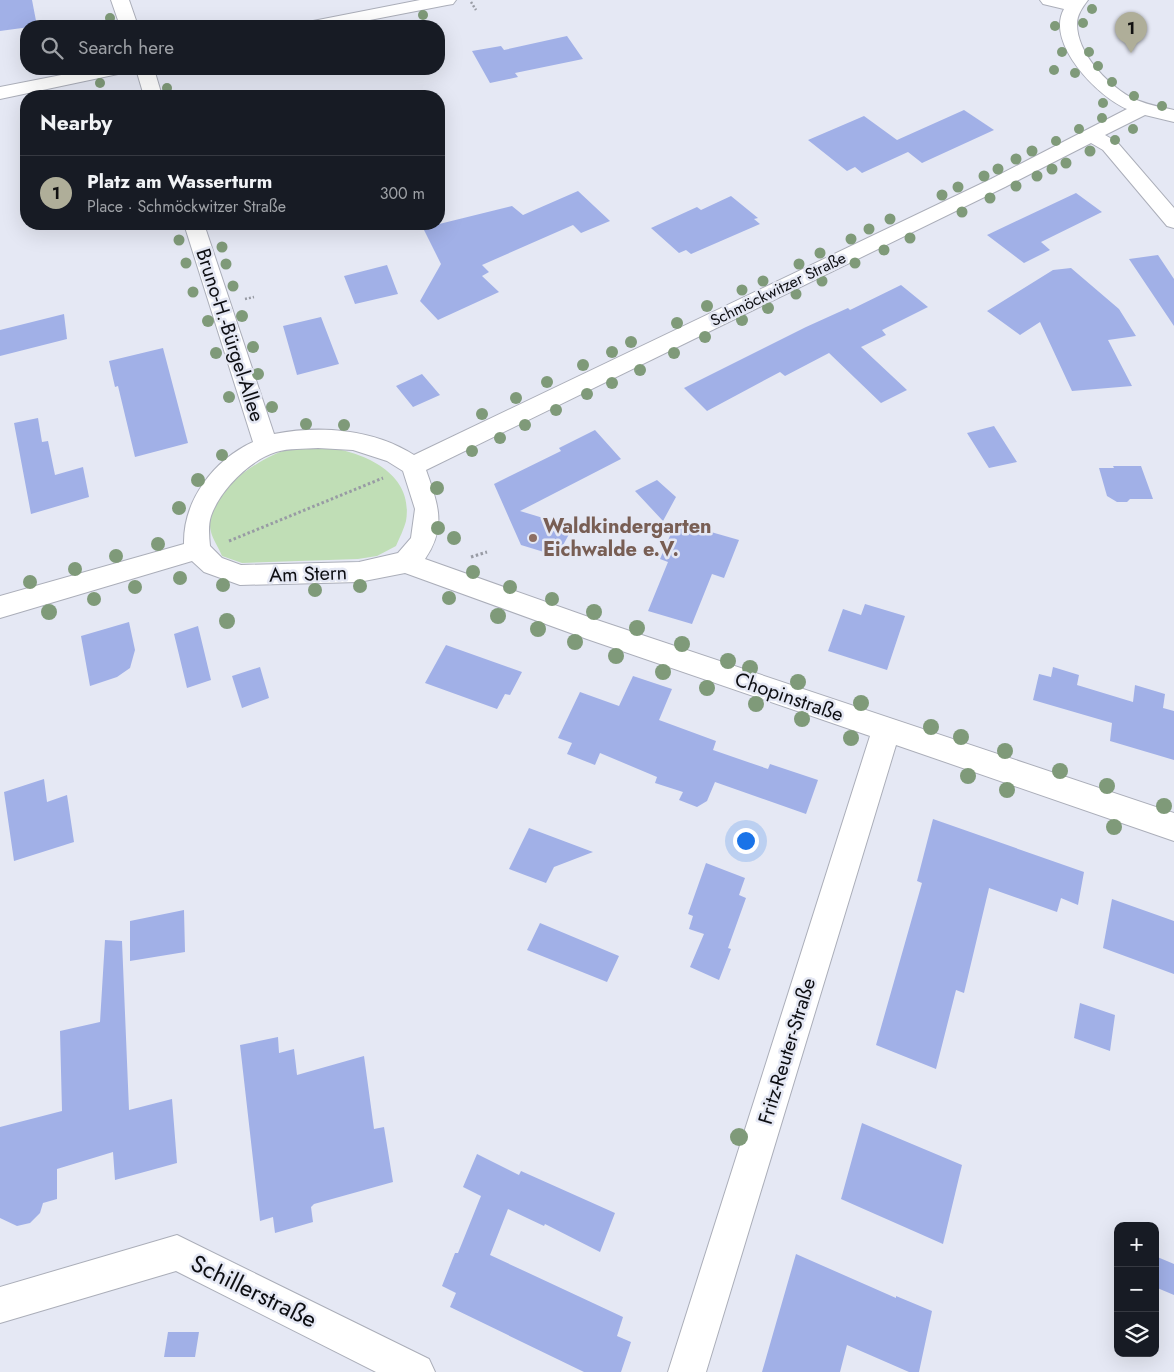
<!DOCTYPE html>
<meta charset="utf-8">
<style>
:root{--surface:#171b24;--page:#20242c;--text:#f1f3f6;--muted:#9ea1a6;--line:#363941;--accent:#afae99}
body{margin:0;font-family:Jost,sans-serif;background:var(--page);color:var(--text)}
.controls{position:absolute;right:15px;bottom:15px;display:grid;overflow:hidden;border-radius:10px;box-shadow:0 5px 20px #0002}
.controls button{width:45px;height:45px;display:grid;place-items:center;padding:0;border:0;border-bottom:1px solid var(--line);background:var(--surface);color:var(--text);font:25px sans-serif}
.you{position:absolute;left:745px;top:840px;width:18px;height:18px;margin:-12px;border:4px solid #fff;border-radius:50%;background:#1a73e8;box-shadow:0 0 0 8px #1a73e833}
.badge{display:grid;place-items:center;width:32px;height:32px;border-radius:50%;background:var(--accent);color:#111;font-size:16px;font-weight:700}
.pin{position:absolute;translate:-50% -41px;filter:drop-shadow(0 1px 2px #0008)}
.pin::after{content:'';position:absolute;top:26px;width:18px;height:15px;background:inherit;clip-path:polygon(0 0,100% 0,50% 100%)}
.list{margin:0;padding:0;list-style:none}
h2{display:flex;justify-content:space-between;align-items:center;height:65px;margin:0;padding:0 20px;font-size:21px}
h2 small{font-size:16px;font-weight:400;color:var(--muted)}
.list li{display:grid;grid-template-columns:32px 1fr auto;gap:15px;align-items:center;box-sizing:border-box;height:75px;padding:0 20px;border-top:1px solid var(--line)}
.list b{display:block;font-size:19px;white-space:nowrap}
.list p{margin:0;font-size:16px;white-space:nowrap;color:var(--muted)}
.list em{font-size:16px;font-style:normal;color:var(--muted)}
.icon{flex:none;width:28px;height:28px;fill:none;stroke:currentColor;stroke-width:2;stroke-linecap:round;stroke-linejoin:round}
.map{position:relative;flex:none;width:1174px;height:1372px;overflow:hidden}
.search{position:absolute;background:var(--surface);box-shadow:0 5px 20px #0002;left:20px;top:20px;width:425px;height:55px;display:flex;align-items:center;gap:12px;box-sizing:border-box;padding:0 18px;border-radius:20px;color:var(--muted);font-size:19px}
.panel{position:absolute;background:var(--surface);box-shadow:0 5px 20px #0002;left:20px;top:90px;width:425px;height:140px;border-radius:20px}
.map>svg:first-child{display:block}
.green{fill:#c0deb6}
.building{fill:#a1b0e7}
.lines{fill:none;stroke-linecap:round;stroke-linejoin:round}
.minor-casing{stroke:#abaeb9;stroke-width:2}
.path-far1{stroke:#989ba4;stroke-width:2.5;stroke-dasharray:2 2;stroke-linecap:butt}
.path{stroke:#989ba4;stroke-width:3;stroke-dasharray:2.5 2.5;stroke-linecap:butt}
.minor{fill:#fff;fill-rule:evenodd}
.tree{fill:#7f9a79}
.education-dot{fill:#8d6e63;stroke:#e5e8f4;stroke-width:2}
.labels{text-anchor:middle;dominant-baseline:central;stroke-width:5;stroke-linejoin:round;paint-order:stroke}
.far-street-label{font-size:16px;fill:#0d0e12;stroke:#e5e8f4}
.street-label{font-size:20px;fill:#0d0e12;stroke:#e5e8f4}
.education-label{font-size:20px;font-weight:bold;fill:#785e54;stroke:#e5e8f4;text-anchor:start}
.near-street-label{font-size:24px;fill:#0d0e12;stroke:#e5e8f4}
</style>
<div class="map">
<svg width="1174" height="1372" viewBox="0 0 1174 1372">
<rect width="100%" height="100%" fill="#e5e8f4"/>
<!-- green -->
<path class="green" d="M 327,447 C 365,453 414,473 406,521 C 404,529 399,539 396,546 L 377,556 L 358,559 L 242,563 L 222,556 C 219,548 213,540 211,532 C 201,495 260,457 289,449 C 301,446 315,448 327,447 Z"/>
<!-- building -->
<path class="building" d="M 0,0 L 32,0 L 37,26 L 0,31 Z
M 567,36 L 583,59 L 515,73 L 518,77 L 490,83 L 472,51 L 501,46 L 504,50 Z
M 964,110 L 994,130 L 922,163 L 908,152 L 862,173 L 855,167 L 847,171 L 808,140 L 864,116 L 897,140 Z
M 578,191 L 610,221 L 581,233 L 573,225 L 482,265 L 489,272 L 482,276 L 499,292 L 438,320 L 420,301 L 441,264 L 423,228 L 512,206 L 523,215 Z
M 1076,193 L 1102,212 L 1041,242 L 1050,250 L 1024,263 L 987,235 Z
M 731,196 L 758,218 L 754,219 L 760,224 L 691,254 L 686,250 L 679,253 L 651,228 L 697,207 L 701,210 Z
M 1158,255 L 1174,279 L 1174,326 L 1129,259 Z
M 387,265 L 398,294 L 355,304 L 344,276 Z
M 1071,268 L 1119,309 L 1136,336 L 1108,340 L 1132,386 L 1072,391 L 1040,322 L 1020,335 L 987,311 L 1053,270 Z
M 901,285 L 928,307 L 882,330 L 886,335 L 861,347 L 907,390 L 881,403 L 829,353 L 785,376 L 780,372 L 707,411 L 684,388 L 806,327 L 848,308 L 850,310 Z
M 64,314 L 67,339 L 0,356 L 0,330 Z
M 321,317 L 339,364 L 297,375 L 283,326 Z
M 163,348 L 188,443 L 135,457 L 118,386 L 115,387 L 109,361 Z
M 422,374 L 440,395 L 413,407 L 396,386 Z
M 38,418 L 42,442 L 48,441 L 55,475 L 83,467 L 89,497 L 31,514 L 14,423 Z
M 994,426 L 1017,462 L 989,468 L 967,433 Z
M 595,430 L 621,459 L 520,511 L 573,527 L 557,556 L 521,545 L 494,484 L 561,451 L 559,448 Z
M 1113,466 L 1141,466 L 1153,499 L 1130,499 L 1127,502 L 1117,502 L 1107,496 L 1099,468 L 1114,468 Z
M 657,480 L 676,497 L 663,521 L 635,491 Z
M 676,522 L 739,540 L 724,578 L 712,574 L 692,624 L 648,611 L 668,562 L 660,559 Z
M 865,604 L 905,616 L 887,670 L 828,651 L 843,609 L 861,615 Z
M 129,622 L 135,650 L 130,668 L 117,677 L 90,686 L 81,636 Z
M 198,626 L 211,680 L 187,688 L 174,634 Z
M 446,645 L 522,672 L 510,695 L 505,694 L 497,709 L 425,683 Z
M 260,667 L 269,698 L 242,708 L 232,676 Z
M 1053,667 L 1079,675 L 1077,685 L 1133,702 L 1135,685 L 1165,694 L 1163,708 L 1174,711 L 1174,760 L 1110,741 L 1112,723 L 1033,700 L 1039,674 L 1051,677 Z
M 633,676 L 672,689 L 659,720 L 716,741 L 713,750 L 768,769 L 770,764 L 818,780 L 806,814 L 715,782 L 707,801 L 697,807 L 679,800 L 683,792 L 655,783 L 657,777 L 600,753 L 595,765 L 567,754 L 572,743 L 558,738 L 580,692 L 619,706 Z
M 44,779 L 47,802 L 67,795 L 74,842 L 14,861 L 4,792 Z
M 933,819 L 1084,872 L 1078,905 L 1061,898 L 1057,912 L 989,888 L 964,993 L 956,990 L 936,1069 L 876,1045 L 922,883 L 917,881 Z
M 529,828 L 593,852 L 554,867 L 546,883 L 509,869 Z
M 706,863 L 745,878 L 739,895 L 746,898 L 728,948 L 731,949 L 719,980 L 690,967 L 704,934 L 689,929 L 693,916 L 688,914 Z
M 1112,899 L 1174,921 L 1174,974 L 1103,948 Z
M 184,910 L 185,952 L 130,961 L 130,921 Z
M 540,923 L 619,956 L 607,982 L 527,950 Z
M 105,940 L 122,941 L 129,1110 L 172,1099 L 177,1163 L 115,1180 L 113,1152 L 57,1169 L 57,1199 L 43,1203 L 40,1213 L 30,1223 L 17,1226 L 0,1218 L 0,1127 L 62,1111 L 60,1031 L 100,1022 Z
M 1080,1003 L 1115,1015 L 1110,1051 L 1074,1038 Z
M 278,1037 L 279,1053 L 294,1049 L 297,1075 L 364,1056 L 374,1129 L 384,1127 L 393,1182 L 314,1204 L 311,1207 L 313,1222 L 275,1233 L 273,1217 L 260,1221 L 240,1045 Z
M 862,1123 L 962,1165 L 943,1244 L 841,1199 Z
M 477,1154 L 519,1175 L 521,1171 L 615,1213 L 600,1252 L 545,1224 L 544,1226 L 508,1209 L 490,1255 L 623,1317 L 617,1336 L 631,1342 L 621,1372 L 584,1372 L 450,1307 L 456,1293 L 442,1286 L 455,1253 L 458,1253 L 481,1196 L 463,1187 Z
M 796,1254 L 896,1298 L 896,1296 L 932,1311 L 919,1372 L 909,1372 L 847,1345 L 840,1372 L 762,1372 Z
M 1155,1256 L 1174,1264 L 1174,1295 L 1155,1287 Z
M 168,1332 L 199,1332 L 195,1357 L 164,1357 Z"/>
<g class="lines">
<defs>
<path id="minor" d="M 111,0 L 129,0 L 138,26 L 120,26 Z
M 420,0 L 456,0 L 453,4 L 447,5 L 339,26 L 304,26 L 307,22 L 313,21 Z
M 1040,0 L 1088,0 C 1082,8 1077,15 1077,24 C 1077,53 1106,83 1130,97 C 1144,104 1159,107 1174,110 L 1174,122 L 1145,115 L 1105,135 L 1117,142 L 1174,208 L 1174,228 L 1167,226 L 1103,150 L 1091,143 L 1005,187 L 426,470 C 438,504 447,527 425,559 L 597,620 L 1174,813 L 1174,841 L 896,745 L 706,1372 L 668,1372 L 870,736 L 587,639 L 405,573 L 359,582 L 240,585 L 204,572 L 192,561 L 0,618 L 0,596 L 184,544 C 183,500 214,460 253,442 L 184,224 L 204,224 L 274,434 C 320,425 374,429 414,455 L 991,179 L 1127,109 C 1098,97 1045,43 1064,9 L 1043,4 ZM 318,448 L 353,450 L 387,461 L 403,471 L 415,509 L 411,538 L 398,553 L 359,562 L 241,565 L 222,558 L 210,546 C 209,536 208,525 211,516 C 220,490 250,460 276,452 C 289,448 304,449 318,448 Z
M 92,69 L 127,69 L 124,73 L 118,74 L 0,99 L 0,87 Z
M 136,69 L 154,69 L 162,96 L 144,96 Z
M 177,1235 L 429,1359 L 435,1372 L 376,1372 L 176,1271 L 0,1323 L 0,1287 Z"/>
</defs>
<!-- minor casing -->
<use href="#minor" class="minor-casing"/>
<!-- path-far1 -->
<path class="path-far1" d="M 471,2 L 476,10
M 245,299 L 254,297"/>
<!-- path -->
<path class="path" d="M 229,541 L 383,478
M 471,557 L 487,552"/>
<!-- minor -->
<use href="#minor" class="minor"/>
</g>
<!-- trees -->
<g class="tree">
<circle cx="1092" cy="9" r="5"/>
<circle cx="423" cy="15" r="5"/>
<circle cx="110" cy="18" r="5"/>
<circle cx="1083" cy="23" r="5"/>
<circle cx="1055" cy="26" r="5"/>
<circle cx="1062" cy="52" r="5"/>
<circle cx="1089" cy="52" r="5"/>
<circle cx="1098" cy="66" r="5"/>
<circle cx="1054" cy="70" r="5"/>
<circle cx="1075" cy="73" r="5"/>
<circle cx="1112" cy="82" r="5"/>
<circle cx="100" cy="83" r="5"/>
<circle cx="167" cy="88" r="5"/>
<circle cx="1134" cy="96" r="5"/>
<circle cx="1103" cy="103" r="5"/>
<circle cx="1162" cy="106" r="5"/>
<circle cx="1102" cy="118" r="5"/>
<circle cx="1079" cy="129" r="5"/>
<circle cx="1133" cy="129" r="5"/>
<circle cx="1115" cy="140" r="5"/>
<circle cx="1056" cy="141" r="5"/>
<circle cx="1032" cy="151" r="5.5"/>
<circle cx="1090" cy="151" r="5.5"/>
<circle cx="1016" cy="159" r="5.5"/>
<circle cx="1066" cy="163" r="5.5"/>
<circle cx="998" cy="169" r="5.5"/>
<circle cx="1052" cy="169" r="5.5"/>
<circle cx="984" cy="176" r="5.5"/>
<circle cx="1037" cy="176" r="5.5"/>
<circle cx="1016" cy="186" r="5.5"/>
<circle cx="958" cy="187" r="5.5"/>
<circle cx="942" cy="195" r="5.5"/>
<circle cx="990" cy="198" r="5.5"/>
<circle cx="962" cy="212" r="5.5"/>
<circle cx="890" cy="219" r="5.5"/>
<circle cx="869" cy="229" r="5.5"/>
<circle cx="910" cy="238" r="5.5"/>
<circle cx="851" cy="239" r="5.5"/>
<circle cx="179" cy="240" r="5.5"/>
<circle cx="222" cy="247" r="5.5"/>
<circle cx="884" cy="250" r="5.5"/>
<circle cx="820" cy="253" r="5.5"/>
<circle cx="186" cy="263" r="5.5"/>
<circle cx="855" cy="263" r="5.5"/>
<circle cx="226" cy="264" r="5.5"/>
<circle cx="799" cy="264" r="5.5"/>
<circle cx="763" cy="281" r="5.5"/>
<circle cx="822" cy="281" r="5.5"/>
<circle cx="233" cy="286" r="5.5"/>
<circle cx="742" cy="290" r="5.5"/>
<circle cx="193" cy="292" r="5.5"/>
<circle cx="796" cy="294" r="5.5"/>
<circle cx="707" cy="306" r="6"/>
<circle cx="768" cy="308" r="6"/>
<circle cx="242" cy="316" r="6"/>
<circle cx="742" cy="320" r="6"/>
<circle cx="208" cy="321" r="6"/>
<circle cx="677" cy="323" r="6"/>
<circle cx="705" cy="337" r="6"/>
<circle cx="631" cy="342" r="6"/>
<circle cx="253" cy="347" r="6"/>
<circle cx="612" cy="352" r="6"/>
<circle cx="216" cy="353" r="6"/>
<circle cx="674" cy="353" r="6"/>
<circle cx="583" cy="365" r="6"/>
<circle cx="640" cy="370" r="6"/>
<circle cx="258" cy="374" r="6"/>
<circle cx="547" cy="382" r="6"/>
<circle cx="612" cy="383" r="6"/>
<circle cx="587" cy="394" r="6"/>
<circle cx="229" cy="397" r="6"/>
<circle cx="516" cy="398" r="6"/>
<circle cx="272" cy="407" r="6"/>
<circle cx="556" cy="410" r="6"/>
<circle cx="482" cy="414" r="6"/>
<circle cx="306" cy="424" r="6"/>
<circle cx="344" cy="425" r="6"/>
<circle cx="525" cy="425" r="6"/>
<circle cx="500" cy="438" r="6"/>
<circle cx="472" cy="451" r="6"/>
<circle cx="222" cy="455" r="6"/>
<circle cx="198" cy="480" r="7"/>
<circle cx="437" cy="488" r="7"/>
<circle cx="179" cy="508" r="7"/>
<circle cx="438" cy="528" r="7"/>
<circle cx="454" cy="538" r="7"/>
<circle cx="158" cy="544" r="7"/>
<circle cx="116" cy="556" r="7"/>
<circle cx="75" cy="569" r="7"/>
<circle cx="473" cy="572" r="7"/>
<circle cx="180" cy="578" r="7"/>
<circle cx="30" cy="582" r="7"/>
<circle cx="223" cy="585" r="7"/>
<circle cx="360" cy="586" r="7"/>
<circle cx="135" cy="587" r="7"/>
<circle cx="510" cy="587" r="7"/>
<circle cx="315" cy="590" r="7"/>
<circle cx="449" cy="598" r="7"/>
<circle cx="94" cy="599" r="7"/>
<circle cx="552" cy="599" r="7"/>
<circle cx="49" cy="612" r="8"/>
<circle cx="594" cy="612" r="8"/>
<circle cx="498" cy="616" r="8"/>
<circle cx="227" cy="621" r="8"/>
<circle cx="637" cy="628" r="8"/>
<circle cx="538" cy="629" r="8"/>
<circle cx="575" cy="642" r="8"/>
<circle cx="682" cy="644" r="8"/>
<circle cx="616" cy="656" r="8"/>
<circle cx="728" cy="661" r="8"/>
<circle cx="750" cy="668" r="8"/>
<circle cx="663" cy="672" r="8"/>
<circle cx="798" cy="682" r="8"/>
<circle cx="707" cy="688" r="8"/>
<circle cx="861" cy="703" r="8"/>
<circle cx="756" cy="704" r="8"/>
<circle cx="802" cy="719" r="8"/>
<circle cx="931" cy="727" r="8"/>
<circle cx="961" cy="737" r="8"/>
<circle cx="851" cy="738" r="8"/>
<circle cx="1005" cy="751" r="8"/>
<circle cx="1060" cy="771" r="8"/>
<circle cx="968" cy="776" r="8"/>
<circle cx="1107" cy="786" r="8"/>
<circle cx="1007" cy="790" r="8"/>
<circle cx="1164" cy="806" r="8"/>
<circle cx="1114" cy="827" r="8"/>
<circle cx="739" cy="1137" r="9"/>
</g>
<!-- markers -->
<circle class="education-dot" cx="533" cy="538" r="5"/>
<g class="labels">
<!-- far-street labels -->
<g class="far-street-label">
<text transform="translate(778 289) rotate(-26)">Schmöckwitzer Straße</text>
</g>
<!-- street labels -->
<g class="street-label">
<text transform="translate(230 335) rotate(72)">Bruno-H.-Bürgel-Allee</text>
<text transform="translate(308 574) rotate(-2)">Am Stern</text>
<text transform="translate(789 697) rotate(19)">Chopinstraße</text>
<text transform="translate(787 1051) rotate(-73)">Fritz-Reuter-Straße</text>
</g>
<!-- education labels -->
<g class="education-label">
<text x="543" y="526">Waldkindergarten<tspan x="543" dy="23">Eichwalde e.V.</tspan></text>
</g>
<!-- near-street labels -->
<g class="near-street-label">
<text transform="translate(254 1291) rotate(26)">Schillerstraße</text>
</g>
</g>
</svg>
<div class="controls">
<button>+</button>
<button>−</button>
<button><svg class="icon" aria-label="layers" viewBox="0 0 24 24"><path d="M12 4l9 5-9 5-9-5zM3 14l9 5 9-5"/></svg></button>
</div>
<div class="you"></div>
<div class="pin badge" style="left:1131px;top:53px">1</div>
<div class="search"><svg class="icon" aria-label="search" viewBox="0 0 24 24"><circle cx="10" cy="10" r="6"/><path d="M15 15l6 6"/></svg>Search here</div>
<section class="panel">
<h2>Nearby<small></small></h2>
<ul class="list">
<li><span class="badge">1</span><div><b>Platz am Wasserturm</b><p>Place · Schmöckwitzer Straße</p></div><em>300 m</em></li>
</ul>
</section>
</div>
